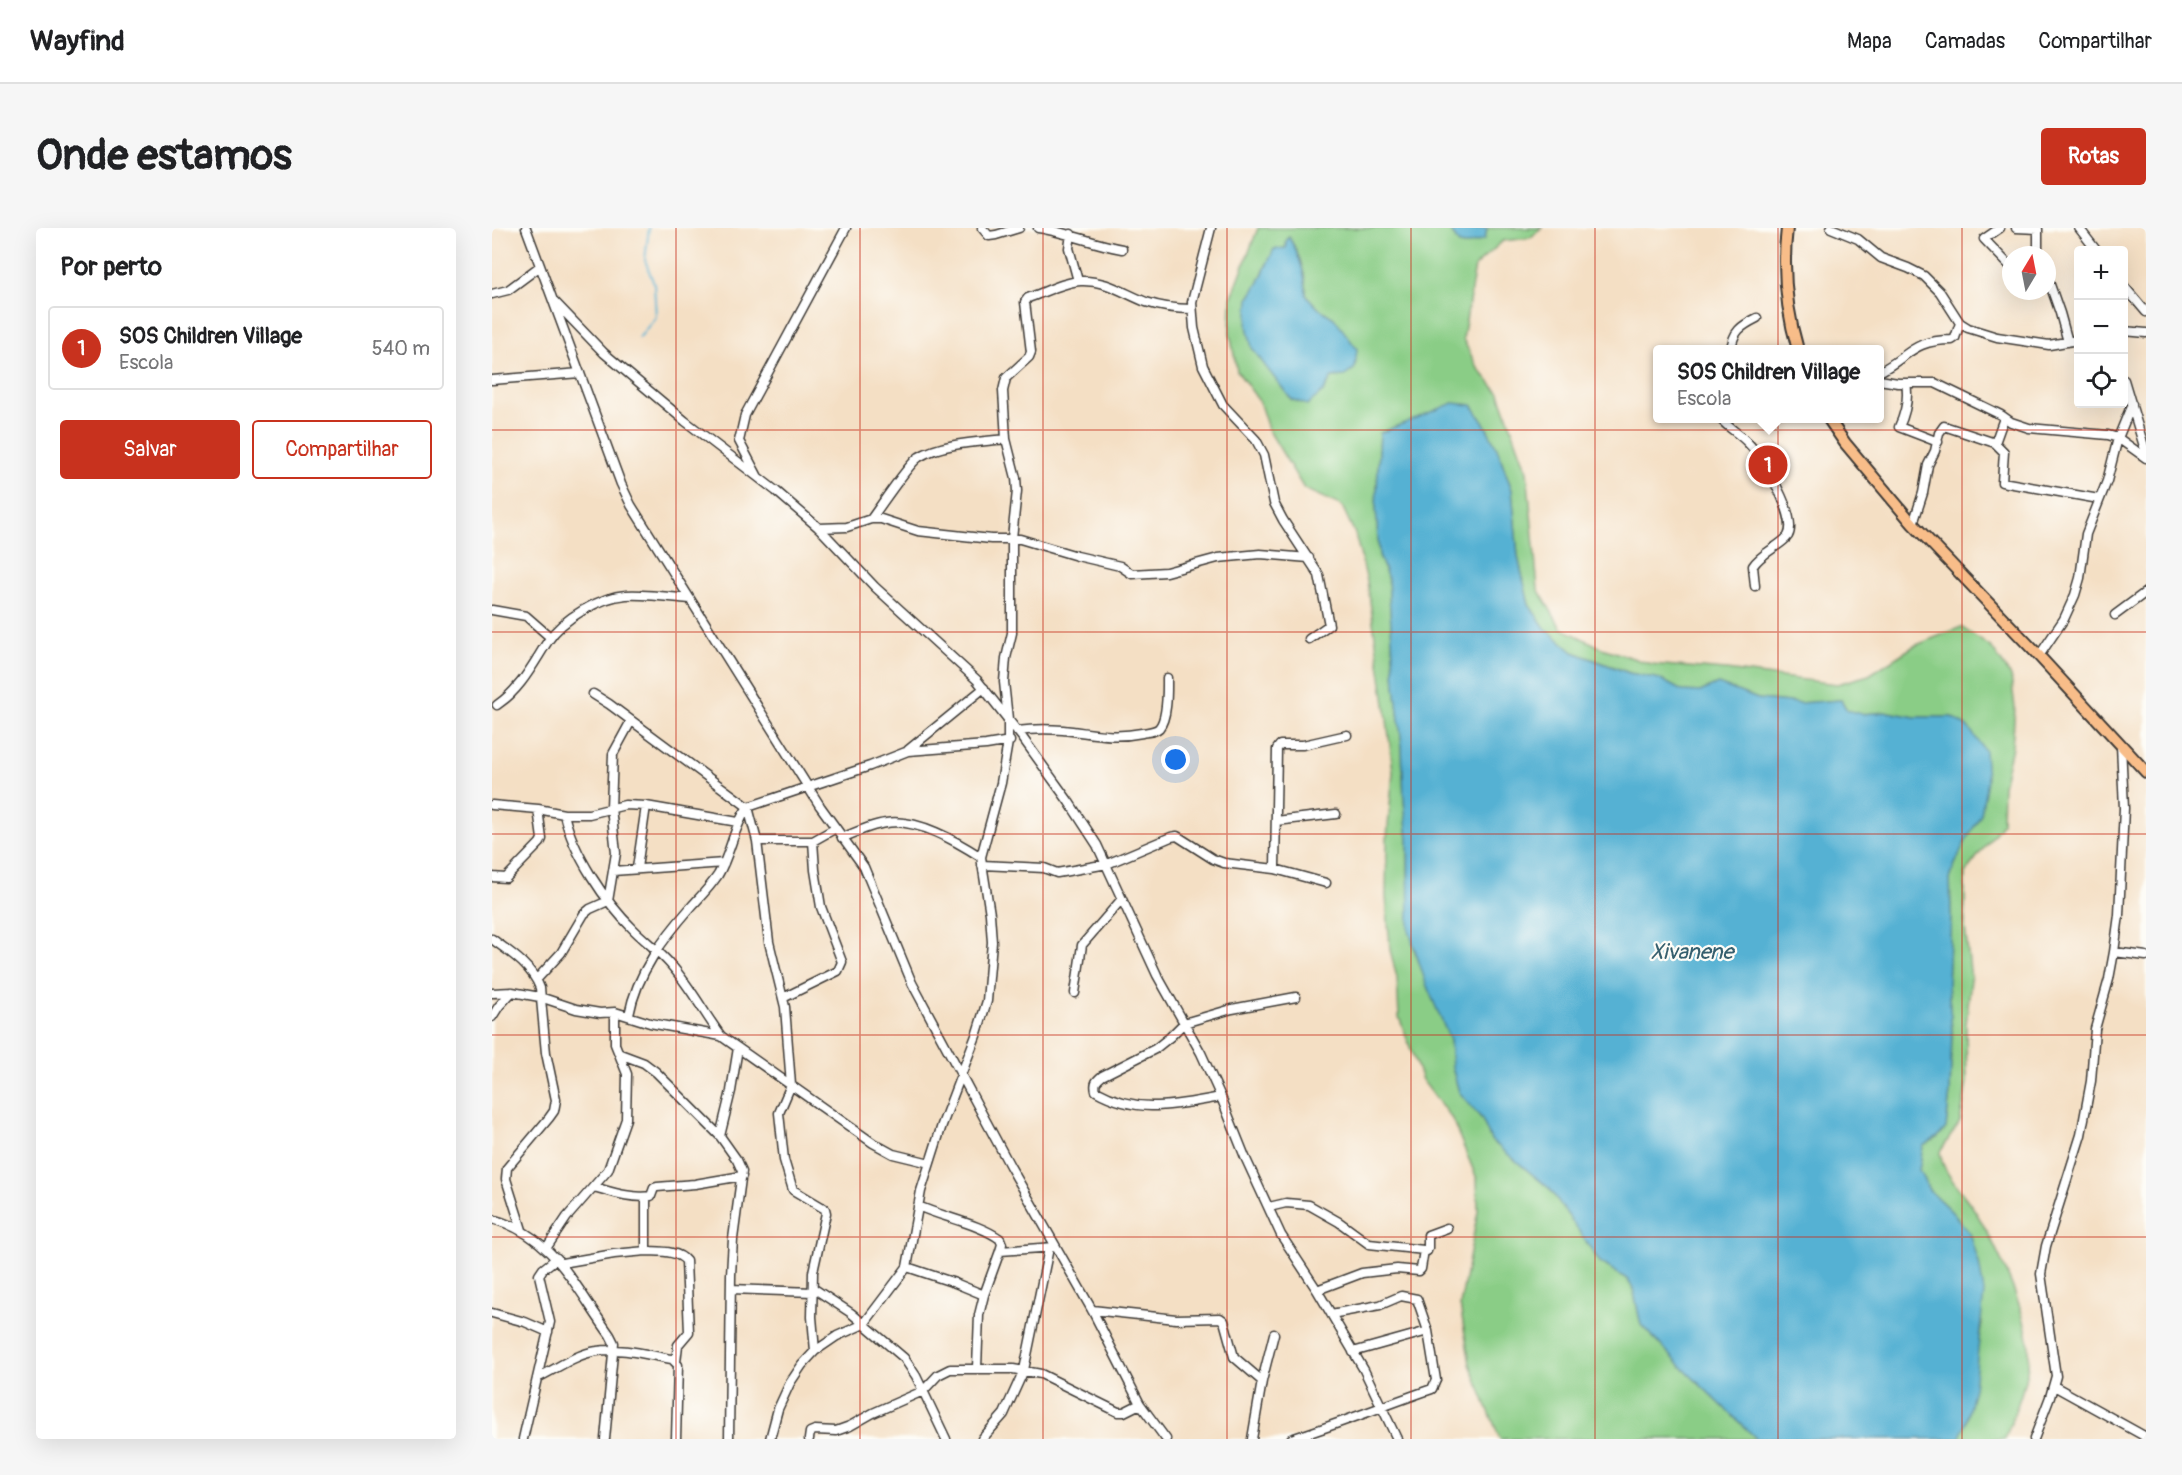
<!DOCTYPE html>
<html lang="pt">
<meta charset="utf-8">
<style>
:root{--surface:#fff;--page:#f6f6f6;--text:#202124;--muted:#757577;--line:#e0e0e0;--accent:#c8321e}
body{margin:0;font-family:Pangolin,sans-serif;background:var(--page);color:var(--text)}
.controls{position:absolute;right:18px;top:18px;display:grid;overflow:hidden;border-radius:6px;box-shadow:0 6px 24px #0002}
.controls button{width:54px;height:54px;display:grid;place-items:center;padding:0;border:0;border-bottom:2px solid var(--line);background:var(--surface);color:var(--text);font:30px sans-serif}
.compass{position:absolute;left:1510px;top:18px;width:54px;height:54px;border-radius:50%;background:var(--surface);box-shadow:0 6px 24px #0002;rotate:10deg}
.you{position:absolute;left:684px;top:532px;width:21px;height:21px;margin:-15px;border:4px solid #fff;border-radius:50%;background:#1a73e8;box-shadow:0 0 0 9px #1a73e833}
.badge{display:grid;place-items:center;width:39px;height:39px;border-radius:50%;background:var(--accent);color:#fff;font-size:20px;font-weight:700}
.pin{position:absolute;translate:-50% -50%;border:3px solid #fff;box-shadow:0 2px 6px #0006}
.popup{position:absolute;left:1161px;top:117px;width:231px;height:78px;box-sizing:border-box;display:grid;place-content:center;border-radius:6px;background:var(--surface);filter:drop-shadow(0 2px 4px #0005);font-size:20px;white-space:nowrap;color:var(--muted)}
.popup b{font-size:22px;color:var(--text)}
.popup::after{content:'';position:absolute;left:50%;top:100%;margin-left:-12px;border:12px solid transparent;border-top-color:var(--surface)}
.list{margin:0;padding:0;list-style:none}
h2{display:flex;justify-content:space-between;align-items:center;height:78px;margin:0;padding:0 24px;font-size:26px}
h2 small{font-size:20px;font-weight:400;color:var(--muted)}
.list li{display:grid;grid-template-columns:39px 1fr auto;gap:18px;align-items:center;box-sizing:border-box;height:84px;margin:0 12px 12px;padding:0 12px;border:2px solid var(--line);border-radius:6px}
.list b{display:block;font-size:22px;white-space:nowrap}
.list p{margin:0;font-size:20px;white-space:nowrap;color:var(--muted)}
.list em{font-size:20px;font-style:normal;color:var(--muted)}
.actions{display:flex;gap:12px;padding:18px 24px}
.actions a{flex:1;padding:14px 0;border:2px solid var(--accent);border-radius:6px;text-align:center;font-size:21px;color:var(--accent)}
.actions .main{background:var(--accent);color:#fff}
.icon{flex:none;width:33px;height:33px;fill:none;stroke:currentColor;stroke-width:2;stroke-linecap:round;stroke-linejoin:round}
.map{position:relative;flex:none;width:1654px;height:1211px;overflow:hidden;border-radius:6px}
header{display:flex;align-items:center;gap:36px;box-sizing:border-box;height:84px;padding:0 30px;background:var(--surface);border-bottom:2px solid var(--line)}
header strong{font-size:28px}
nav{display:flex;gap:33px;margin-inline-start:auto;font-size:21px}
.intro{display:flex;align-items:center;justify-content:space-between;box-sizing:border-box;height:144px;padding:0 36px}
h1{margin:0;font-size:42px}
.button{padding:15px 27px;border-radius:6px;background:var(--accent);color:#fff;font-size:21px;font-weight:700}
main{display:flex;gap:36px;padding:0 36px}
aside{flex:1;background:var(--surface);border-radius:6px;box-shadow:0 6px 24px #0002}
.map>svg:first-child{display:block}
.green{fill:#8acd86;stroke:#537451;stroke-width:1.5;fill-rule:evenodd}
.water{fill:#54b1d3;stroke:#386678;stroke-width:1.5}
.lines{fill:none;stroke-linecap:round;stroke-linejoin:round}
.stream{stroke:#54b1d3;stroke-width:2}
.minor-casing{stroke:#3c3935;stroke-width:11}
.major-casing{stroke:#3c3935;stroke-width:14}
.minor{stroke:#fff;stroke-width:8}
.major{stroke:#f8bd89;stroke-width:10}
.grid{fill:none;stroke:#c8321e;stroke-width:1.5;stroke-opacity:0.55}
.labels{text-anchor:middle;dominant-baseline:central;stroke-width:4.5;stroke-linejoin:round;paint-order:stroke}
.water-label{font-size:22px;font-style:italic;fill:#355f6e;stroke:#fdfcf7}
</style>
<header>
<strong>Wayfind</strong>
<nav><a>Mapa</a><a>Camadas</a><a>Compartilhar</a></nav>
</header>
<div class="intro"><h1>Onde estamos</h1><a class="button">Rotas</a></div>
<main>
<aside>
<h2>Por perto<small></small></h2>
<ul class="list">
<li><span class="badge">1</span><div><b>SOS Children Village</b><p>Escola</p></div><em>540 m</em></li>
</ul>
<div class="actions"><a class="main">Salvar</a><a>Compartilhar</a></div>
</aside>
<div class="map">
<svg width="1654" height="1211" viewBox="0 0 1654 1211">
<rect width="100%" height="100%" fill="#fdfcf7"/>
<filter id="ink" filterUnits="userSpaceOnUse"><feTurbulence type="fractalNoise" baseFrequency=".0167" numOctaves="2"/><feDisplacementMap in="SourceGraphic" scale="12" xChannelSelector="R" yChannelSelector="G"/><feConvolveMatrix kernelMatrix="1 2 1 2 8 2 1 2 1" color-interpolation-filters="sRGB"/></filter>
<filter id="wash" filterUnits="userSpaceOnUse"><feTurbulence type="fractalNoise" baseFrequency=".008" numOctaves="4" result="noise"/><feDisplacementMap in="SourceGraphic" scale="24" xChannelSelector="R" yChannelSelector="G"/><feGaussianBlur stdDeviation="1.35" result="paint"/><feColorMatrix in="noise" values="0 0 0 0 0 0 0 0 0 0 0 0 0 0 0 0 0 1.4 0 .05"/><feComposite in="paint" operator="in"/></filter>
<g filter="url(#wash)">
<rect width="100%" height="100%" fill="#f4dfc4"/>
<!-- green -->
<path class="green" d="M 766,0 L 957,0 L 967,16 L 974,17 L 993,11 L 995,0 L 1050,0 L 1038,10 L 1011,13 L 983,38 L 971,111 L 985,139 L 1007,165 L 1035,243 L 1046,361 L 1069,400 L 1110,420 L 1159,436 L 1234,442 L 1345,456 L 1377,447 L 1422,418 L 1469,399 L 1500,420 L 1519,448 L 1523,480 L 1520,519 L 1511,558 L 1510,596 L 1473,645 L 1473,699 L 1479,751 L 1474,797 L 1475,854 L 1468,894 L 1448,924 C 1451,948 1473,965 1485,986 C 1504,1017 1539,1091 1537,1127 C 1535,1157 1523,1183 1513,1211 L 1467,1211 L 1484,1130 L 1490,1094 L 1459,983 L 1437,962 L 1427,942 L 1431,918 L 1446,909 L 1454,900 L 1458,864 L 1460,803 L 1456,757 L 1459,686 L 1458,648 L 1470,620 L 1460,489 L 1423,489 L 1396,484 L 1369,486 L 1355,482 L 1349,472 L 1307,475 L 1266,471 L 1226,456 L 1208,464 L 1190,463 L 1168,451 L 1138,445 L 1081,424 L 1053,400 L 1037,377 L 1026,329 L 1020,262 L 1005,220 L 991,193 L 905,198 L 888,205 L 884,279 L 887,327 L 896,351 L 903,457 L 910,518 L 912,572 L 916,611 L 916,647 L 922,721 L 958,812 L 960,839 L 967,864 L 990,891 L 999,912 L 1058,961 L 1108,1034 L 1135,1051 L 1141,1060 L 1149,1097 L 1197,1146 L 1265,1211 L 1008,1211 L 978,1136 L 968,1077 L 986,983 L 985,951 L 960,891 L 930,852 L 907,789 L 905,750 L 898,722 L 894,668 L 895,609 L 901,544 L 894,483 L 875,353 L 863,306 L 850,278 L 812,261 L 776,201 L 767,173 L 745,143 L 738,105 L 739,71 ZM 797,9 C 808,27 814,47 814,67 L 826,80 L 842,90 L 853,148 L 840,149 L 831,164 L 799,171 L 760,120 L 757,70 L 766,56 L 774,37 L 788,21 L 794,20 Z"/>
<!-- water -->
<path class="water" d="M 957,0 L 995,0 L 993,11 L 974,17 L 967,16 Z
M 797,9 C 807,27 814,46 814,67 L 826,80 L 842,90 L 865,121 L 863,140 L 853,148 L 840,149 L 831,164 L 815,177 L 799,171 L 774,139 L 760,120 L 755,98 L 757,70 L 766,56 L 782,21 L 794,20 L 794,13 Z
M 961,175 L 980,177 L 991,193 L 1005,220 L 1020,262 L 1026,329 L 1037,377 L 1053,400 L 1081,424 L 1137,445 L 1168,451 L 1190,463 L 1208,464 L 1226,456 L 1266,471 L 1307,475 L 1349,472 L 1355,482 L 1369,486 L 1396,484 L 1423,489 L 1460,489 L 1477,500 L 1493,523 L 1495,552 L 1489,586 L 1470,620 L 1458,648 L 1459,686 L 1456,757 L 1460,803 L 1458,864 L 1454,900 L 1446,909 L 1431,918 L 1427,942 L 1437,962 L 1459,983 L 1478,1005 L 1487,1035 L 1492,1064 L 1482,1160 L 1474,1194 L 1467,1211 L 1265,1211 L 1197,1146 L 1149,1097 L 1141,1060 L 1135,1051 L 1108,1034 L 1058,961 L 999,912 L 990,891 L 967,864 L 960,839 L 958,812 L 934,756 L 917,703 L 916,611 L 912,572 L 910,518 L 903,457 L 896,351 L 887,327 L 884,279 L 888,205 Z"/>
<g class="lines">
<!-- stream -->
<path class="stream" d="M 147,110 L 164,89 L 162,56 L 153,32 L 157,0"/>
</g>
</g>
<g filter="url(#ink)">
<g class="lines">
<defs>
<path id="minor" d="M 34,0 L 129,256 L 139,277 L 328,578 L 372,639 L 420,755 L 518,938 L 600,1082 L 648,1176 L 674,1211
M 490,0 L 497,8 L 504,7 L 527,0
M 546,0 C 575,4 601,16 630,21
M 719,0 L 700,74 L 702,100 L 711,138 L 731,177 L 764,212 L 772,227 L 782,275 L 791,292 L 827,347 L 837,397 L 817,411
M 1339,0 L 1366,11 L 1389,30 L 1416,40 L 1432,48 L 1448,64 L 1468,95 L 1476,100 L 1505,109 L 1557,117 L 1586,112
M 1508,0 L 1492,11 L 1518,38
M 1524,0 L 1546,1 L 1546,27
M 1587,0 L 1604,22
M 579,6 L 577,20 L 586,53
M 1555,48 L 1568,85 L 1576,114
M 1632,58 L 1654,84
M 0,66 L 16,62 L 47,39
M 62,73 L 112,125 L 193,193 L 284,263 L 327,300 L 383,359 L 485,452 L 530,509 L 577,574 L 605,617 L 665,747 L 709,825 L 729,869 L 753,929 L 789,1007 L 825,1062 L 872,1142 L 905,1211
M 1632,103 L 1654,105
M 1239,122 C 1241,103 1249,98 1265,90
M 1387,144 C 1418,128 1420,112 1460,112 L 1463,110 L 1468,95
M 0,152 L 88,145
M 1387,152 L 1406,155 L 1443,155 L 1509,187 L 1519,194 L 1537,200 L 1616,207 L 1626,210 L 1654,230
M 1632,152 L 1654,225
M 1414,155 C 1417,171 1414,184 1407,199 L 1446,214
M 1228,190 C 1236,200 1248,206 1256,215 C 1270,229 1307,289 1296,308 C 1290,317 1269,325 1261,338 L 1263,358
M 1503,215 L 1512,190
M 265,247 L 247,213 L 253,187 L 354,0
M 379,291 C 388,279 417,235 427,229 C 449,215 488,214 514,211
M 1421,296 L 1431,265 L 1436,237 L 1443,223 L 1447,205 L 1452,198 L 1503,215 L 1512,224 L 1510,254 L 1607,271
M 327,300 L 355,299 L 379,291 L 389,291 L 426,303 L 499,311 L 528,311 L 585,328 L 628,338 L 640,346 L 674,344 L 726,330 L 768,326 L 817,330
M 0,382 L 34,388 L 58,409
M 1623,387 L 1654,364
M 1547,428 L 1572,391 L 1583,367 L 1588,350 L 1594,306 L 1615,253 L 1626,210 L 1640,176
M 101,466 L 117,476 L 256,579 L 265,613 L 277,714 L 293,779 L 299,857 L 287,885 L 292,932 L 301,962 L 333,981 L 334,985 L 321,1044 L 320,1089 L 323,1123
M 5,477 C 29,461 41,436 56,413 C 70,391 108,369 134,367 C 155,366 177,369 198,371
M 525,503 C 540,501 556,501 571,502 C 601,505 620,511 650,505 C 655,504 663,504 667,500 C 676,490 675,462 675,450
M 416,522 L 492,460
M 0,577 L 46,581 L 72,586 L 97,586 L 133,577 L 154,578 L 246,594
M 72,586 C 81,626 113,674 142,702 C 154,714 168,724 179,737 C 198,758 212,785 229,808
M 784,593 L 844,586
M 350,610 C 364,604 379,597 394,595 C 425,590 464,613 489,629
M 265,613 L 321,613 L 344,600
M 490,637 L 552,640 L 565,645 L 615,636 L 679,609 L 685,608 L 721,631 L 732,635 L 783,641 L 834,655
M 145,640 L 154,578
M 783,641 L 785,521 L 788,517 L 811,517 L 855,507
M 121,643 L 232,635
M 0,649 L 14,650 L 48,615 L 50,611 L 46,581
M 116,673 L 124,625 L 119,580 L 121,526 L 139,493
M 0,711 C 18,724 40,738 48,760 L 54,825 L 64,872 L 62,883 L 57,890 L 15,940 L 14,951 L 30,1002
M 1622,724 L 1654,728
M 45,751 L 69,725 L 92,686 L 98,681 L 116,673
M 0,765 L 20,764 L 48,769 L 84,781 L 108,785 L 123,784 L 158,795 L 229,808 L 381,915 L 401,926 L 438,935
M 583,765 L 590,717 L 629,672
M 291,770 L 346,743 L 350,734 L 329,679 L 323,642 L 321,613
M 137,787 C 145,745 171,711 199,679 C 208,669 218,659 226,647 C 239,626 241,599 256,579 L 378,538 L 416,523 L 494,517 L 518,513
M 0,789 L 7,778 L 20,764
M 128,826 L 152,835 L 164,844 L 228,908 L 245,932 L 250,943 L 241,1011 L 239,1047 L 237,1211
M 729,869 C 683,877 647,887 604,863 C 602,855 604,853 610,848 L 663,821 L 678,809 L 692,795 L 740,781 L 804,769
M 228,908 L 239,863 L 246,820
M 102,959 C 120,964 139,971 159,968 L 162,960 L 165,959 L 203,956 L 250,948
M 426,978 C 450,989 488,996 508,1011 L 510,1016 L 508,1023 L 492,1067
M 777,979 L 794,975 L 817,977 L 847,994 L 877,1016 L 932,1022
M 0,991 C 62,1007 83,1059 118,1107 L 122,1115 L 113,1211
M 55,1019 L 75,989 L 116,942 L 134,891 L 135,846 L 123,816 L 123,784
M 154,1023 C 167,1024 185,1022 194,1033 L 197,1104 L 186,1117 L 184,1134
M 508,1023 L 562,1019
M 70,1035 L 122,1026 L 154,1023 L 154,969
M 415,1039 L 463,1055 L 492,1067 L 487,1087 L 485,1140
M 321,1060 L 359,1085 L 412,1130 L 424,1148 L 454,1211
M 239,1061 L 321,1064
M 825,1062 L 870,1045 L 905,1041 L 927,1043 L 929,1041 L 932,1022 L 935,1023 L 936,1020 L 936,1007 L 955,1000
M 600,1082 L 684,1091 L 728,1090 L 732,1093 L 742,1129 L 770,1153
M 0,1085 L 33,1094 L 56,1104
M 861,1124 L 936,1103
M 45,1150 C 64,1141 84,1126 105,1123 C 129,1119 156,1127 180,1131 L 186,1137 L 184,1211
M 1562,1158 L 1654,1209
M 31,1211 L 58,1094 L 47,1047 L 51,1041 L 65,1030
M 278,1211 L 286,1181 L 298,1155 L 310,1137 L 323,1123 L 345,1108 L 372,1096 L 415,1039 L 429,963 L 450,897 L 485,805 L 495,773 L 500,714 L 498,686 L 489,629 L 509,555 L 516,514 L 516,491 L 512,454 L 514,430 L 520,405 L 520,310 L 525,263 L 524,250 L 514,211 L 511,163 L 514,150 L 537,129 L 539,124 L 533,74 L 536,70 C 551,65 574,53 589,53 C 614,52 631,65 654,74 C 669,79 685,81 700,81
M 317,1211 L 318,1204 L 323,1202 L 344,1203 L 358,1198 L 381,1185 L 431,1163 L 446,1147 L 458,1141 L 521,1141 L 549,1146 L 626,1184 L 632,1184 L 648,1176
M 490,1211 L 512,1186 L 532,1142 L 557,1020
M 760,1211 L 770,1153 L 782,1106
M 799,1211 C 847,1196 893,1177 940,1161 L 944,1152 L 936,1103 L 925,1071 L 909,1068 L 888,1077 L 839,1086
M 1542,1211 L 1558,1169 L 1564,1148 L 1549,1046 L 1554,1018 L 1589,907 L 1599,853 L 1603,801 L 1617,751 L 1622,724 L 1627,687 L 1632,580 L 1629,517"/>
<path id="major" d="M 1295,0 C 1290,42 1294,81 1306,122
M 1336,190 L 1353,215 L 1421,296 L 1547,428 L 1654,544"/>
</defs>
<!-- minor casing -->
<use href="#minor" class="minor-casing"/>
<!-- major casing -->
<use href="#major" class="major-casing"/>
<!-- minor -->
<use href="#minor" class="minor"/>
<!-- major -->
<use href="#major" class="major"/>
</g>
</g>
<!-- grid -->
<path class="grid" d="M 184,0 L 184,1211M 368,0 L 368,1211M 551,0 L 551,1211M 735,0 L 735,1211M 919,0 L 919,1211M 1103,0 L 1103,1211M 1286,0 L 1286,1211M 1470,0 L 1470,1211M 0,202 L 1654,202M 0,404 L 1654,404M 0,606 L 1654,606M 0,807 L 1654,807M 0,1009 L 1654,1009"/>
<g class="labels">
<!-- water labels -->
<g class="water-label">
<text x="1200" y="724">Xivanene</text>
</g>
</g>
</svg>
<div class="controls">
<button>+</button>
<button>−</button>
<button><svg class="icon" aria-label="locate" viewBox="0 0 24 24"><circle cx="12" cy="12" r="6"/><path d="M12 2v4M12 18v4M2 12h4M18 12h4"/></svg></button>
</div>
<svg class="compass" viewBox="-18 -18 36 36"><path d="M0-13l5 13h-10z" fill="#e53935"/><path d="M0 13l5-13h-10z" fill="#757577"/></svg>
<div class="you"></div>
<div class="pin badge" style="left:1276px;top:237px">1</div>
<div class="popup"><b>SOS Children Village</b>Escola</div>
</div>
</main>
